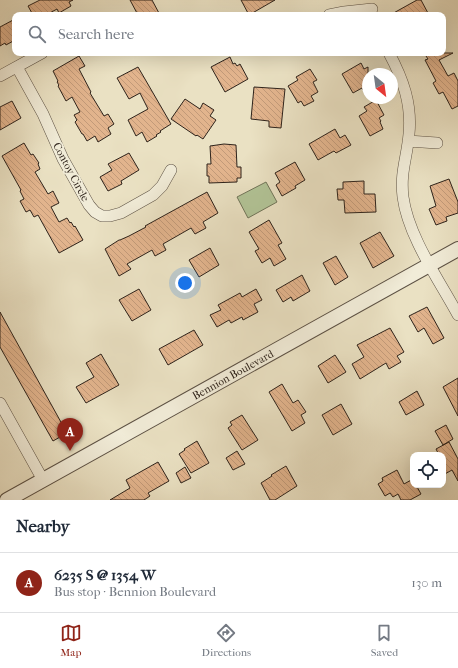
<!DOCTYPE html>
<meta charset="utf-8">
<style>
:root{--surface:#fff;--page:#f2f2f3;--text:#1f2937;--muted:#747a83;--line:#e0e1e3;--accent:#8f2418}
body{margin:0;font-family:"IM FELL French Canon",serif;background:var(--page);color:var(--text)}
.controls{position:absolute;right:12px;bottom:12px;display:grid;overflow:hidden;border-radius:8px;box-shadow:0 4px 16px #0002}
.controls button{width:36px;height:36px;display:grid;place-items:center;padding:0;border:0;border-bottom:1px solid var(--line);background:var(--surface);color:var(--text);font:20px sans-serif}
.compass{position:absolute;left:362px;top:68px;width:36px;height:36px;border-radius:50%;background:var(--surface);box-shadow:0 4px 16px #0002;rotate:151deg}
.you{position:absolute;left:185px;top:283px;width:14px;height:14px;margin:-10px;border:3px solid #fff;border-radius:50%;background:#1a73e8;box-shadow:0 0 0 6px #1a73e833}
.badge{display:grid;place-items:center;width:26px;height:26px;border-radius:50%;background:var(--accent);color:#fff;font-size:13px;font-weight:700}
.pin{position:absolute;translate:-50% -33px;filter:drop-shadow(0 1px 2px #0008)}
.pin::after{content:'';position:absolute;top:21px;width:14px;height:12px;background:inherit;clip-path:polygon(0 0,100% 0,50% 100%)}
.list{margin:0;padding:0;list-style:none}
h2{display:flex;justify-content:space-between;align-items:center;height:52px;margin:0;padding:0 16px;font-size:17px}
h2 small{font-size:13px;font-weight:400;color:var(--muted)}
.list li{display:grid;grid-template-columns:26px 1fr auto;gap:12px;align-items:center;box-sizing:border-box;height:60px;padding:0 16px;border-top:1px solid var(--line)}
.list b{display:block;font-size:15px;white-space:nowrap}
.list p{margin:0;font-size:13px;white-space:nowrap;color:var(--muted)}
.list em{font-size:13px;font-style:normal;color:var(--muted)}
.icon{flex:none;width:22px;height:22px;fill:none;stroke:currentColor;stroke-width:2;stroke-linecap:round;stroke-linejoin:round}
.map{position:relative;flex:none;width:458px;height:500px;overflow:hidden}
.search{position:absolute;background:var(--surface);box-shadow:0 4px 16px #0002;left:12px;right:12px;top:12px;height:44px;display:flex;align-items:center;gap:10px;box-sizing:border-box;padding:0 14px;border-radius:8px;color:var(--muted);font-size:15px}
.sheet{height:112px;background:var(--surface)}
nav{display:flex;justify-content:space-around;align-items:center;box-sizing:border-box;height:56px;border-top:1px solid var(--line);background:var(--surface);font-size:11px;color:var(--muted)}
nav a{display:grid;justify-items:center;gap:2px}
nav .on{color:var(--accent)}
.map>svg:first-child{display:block}
.grass{fill:#b2c497;stroke:#707459}
.building{fill:url(#building-back-hatch);stroke:#2e231b}
.lines{fill:none;stroke-linecap:round;stroke-linejoin:round}
.minor-casing{stroke:#5d5245;stroke-width:12}
.tertiary-casing{stroke:#5d5245;stroke-width:16}
.minor{stroke:#f1ecd8;stroke-width:11}
.tertiary{stroke:#f1ecd8;stroke-width:14}
.labels{text-anchor:middle;dominant-baseline:central;stroke-width:3.5;stroke-linejoin:round;paint-order:stroke}
.street-label{font-size:11px;fill:#2e231b;stroke:#f1ecd8}
</style>
<div class="map">
<svg width="458" height="500" viewBox="0 0 458 500">
<defs>
<pattern id="building-back-hatch" width="6" height="6" patternUnits="userSpaceOnUse"><rect width="6" height="6" fill="#e2b48d"/><path d="M-1 5l2 2M0 0l6 6M5-1l2 2" fill="none" stroke="#c29a79"/></pattern>
</defs>
<rect width="100%" height="100%" fill="#eae1c3"/>
<filter id="stains"><feTurbulence type="fractalNoise" baseFrequency=".005" numOctaves="4"/><feColorMatrix values="0 0 0 0 .2 0 0 0 0 .09 0 0 0 0 .02 0 0 0 .5 -.17"/></filter>
<radialGradient id="worn" r=".72"><stop offset=".6" stop-color="#630" stop-opacity="0"/><stop offset="1" stop-color="#630" stop-opacity=".3"/></radialGradient>
<!-- grass -->
<path class="grass" d="M 266,182 L 277,202 L 248,218 L 237,197 Z"/>
<!-- building -->
<path class="building" d="M 40,0 L 73,0 L 69,2 L 71,6 L 59,13 L 57,9 L 46,15 L 33,15 L 28,6 Z
M 130,0 L 152,0 L 160,15 L 138,15 Z
M 241,0 L 275,0 L 249,15 Z
M 417,0 L 421,0 L 429,15 L 390,15 Z
M 15,19 L 15,40 L 6,45 L 5,43 L 0,46 L 0,27 Z
M 424,53 L 453,53 L 439,60 L 448,76 L 454,73 L 458,81 L 458,106 L 452,109 L 443,92 L 439,94 L 433,83 L 436,81 L 425,60 L 428,59 Z
M 79,56 L 85,66 L 79,69 L 91,92 L 90,93 L 104,116 L 108,114 L 114,124 L 108,128 L 111,134 L 98,142 L 95,136 L 87,141 L 83,134 L 82,134 L 75,122 L 77,120 L 74,115 L 80,112 L 72,97 L 66,101 L 58,86 L 59,85 L 57,82 L 58,81 L 53,71 Z
M 230,57 L 233,64 L 235,63 L 237,66 L 240,64 L 248,79 L 225,92 L 211,67 Z
M 361,63 L 364,69 L 368,67 L 368,98 L 362,88 L 353,93 L 342,74 Z
M 138,67 L 171,124 L 160,131 L 161,132 L 156,135 L 157,136 L 147,142 L 142,132 L 136,136 L 128,120 L 148,109 L 140,93 L 129,99 L 117,78 Z
M 310,69 L 317,80 L 313,82 L 318,92 L 311,96 L 314,101 L 304,106 L 301,101 L 298,103 L 288,86 L 298,80 L 296,77 Z
M 254,87 L 285,89 L 281,128 L 269,127 L 269,121 L 251,119 Z
M 185,99 L 200,109 L 203,103 L 214,110 L 210,116 L 216,120 L 203,139 L 197,135 L 196,136 L 171,119 Z
M 376,100 L 384,115 L 379,118 L 381,121 L 380,122 L 383,129 L 370,136 L 359,116 L 367,111 L 364,107 Z
M 12,101 L 21,118 L 0,130 L 0,107 Z
M 335,129 L 340,138 L 345,135 L 351,145 L 336,153 L 334,151 L 318,160 L 309,144 Z
M 24,143 L 31,155 L 33,154 L 39,163 L 38,164 L 40,169 L 35,172 L 48,194 L 53,191 L 59,203 L 51,207 L 59,222 L 67,218 L 70,223 L 71,222 L 74,227 L 75,226 L 83,240 L 59,253 L 38,215 L 34,217 L 30,210 L 26,212 L 20,201 L 24,199 L 20,191 L 21,190 L 2,156 Z
M 224,144 L 236,145 L 237,167 L 241,167 L 241,178 L 237,178 L 237,182 L 209,183 L 209,176 L 207,176 L 207,164 L 211,164 L 210,146 Z
M 129,153 L 139,170 L 121,181 L 122,184 L 108,191 L 100,177 L 112,170 L 108,164 Z
M 295,162 L 305,180 L 295,186 L 296,188 L 282,196 L 276,185 L 280,182 L 275,173 Z
M 449,179 L 458,202 L 458,213 L 446,217 L 447,221 L 436,225 L 429,209 L 436,206 L 430,186 Z
M 364,181 L 364,194 L 375,194 L 376,212 L 345,213 L 344,200 L 338,200 L 337,189 L 343,189 L 343,182 Z
M 207,192 L 218,213 L 203,222 L 206,228 L 195,234 L 191,228 L 163,244 L 166,250 L 155,256 L 152,250 L 127,264 L 131,269 L 119,276 L 105,249 L 119,240 L 120,240 L 129,236 L 146,227 L 145,226 Z
M 269,220 L 282,243 L 278,245 L 286,259 L 274,266 L 270,258 L 262,263 L 255,251 L 259,249 L 249,232 Z
M 380,232 L 394,256 L 373,268 L 360,243 Z
M 210,248 L 219,265 L 199,277 L 189,260 Z
M 336,256 L 348,277 L 335,285 L 323,263 Z
M 302,275 L 310,291 L 293,301 L 291,297 L 283,302 L 276,290 Z
M 139,289 L 151,310 L 132,321 L 119,300 Z
M 256,289 L 262,300 L 254,304 L 258,312 L 243,320 L 242,317 L 231,323 L 229,320 L 217,327 L 210,315 L 221,310 L 218,305 L 240,293 L 242,297 Z
M 427,307 L 444,338 L 433,344 L 424,328 L 418,332 L 409,316 Z
M 0,312 L 67,433 L 53,441 L 0,347 Z
M 390,328 L 404,352 L 397,356 L 401,362 L 389,369 L 386,363 L 360,379 L 352,364 L 364,357 L 357,345 Z
M 194,330 L 203,345 L 168,365 L 159,349 Z
M 101,354 L 119,385 L 86,403 L 76,387 L 94,377 L 86,363 Z
M 335,355 L 346,372 L 328,383 L 318,366 Z
M 458,378 L 458,416 L 443,387 Z
M 282,384 L 293,403 L 298,400 L 306,412 L 301,415 L 305,423 L 292,431 L 269,392 Z
M 417,391 L 424,405 L 406,415 L 399,402 Z
M 341,404 L 352,424 L 333,435 L 322,415 Z
M 242,415 L 258,440 L 242,450 L 228,428 L 232,425 L 230,422 Z
M 446,425 L 453,439 L 443,445 L 435,431 Z
M 197,441 L 209,463 L 191,473 L 179,454 L 185,450 L 184,449 Z
M 449,442 L 458,459 L 458,481 L 452,470 L 443,475 L 443,455 L 439,455 L 436,449 Z
M 237,451 L 245,464 L 233,470 L 226,458 Z
M 158,462 L 169,481 L 148,493 L 150,496 L 144,500 L 110,500 L 130,488 L 126,480 Z
M 286,466 L 297,486 L 275,500 L 270,500 L 261,483 L 272,476 L 271,475 Z
M 185,467 L 191,478 L 181,483 L 176,473 Z
M 397,470 L 404,484 L 413,479 L 413,485 L 416,485 L 421,494 L 410,500 L 401,500 L 398,494 L 393,497 L 390,493 L 385,496 L 378,484 L 383,481 L 382,478 Z"/>
<g class="lines">
<defs>
<path id="minor" d="M 329,15 L 344,12 L 372,9
M 389,53 C 403,79 412,104 409,134 C 407,158 400,172 403,197 C 408,236 439,280 458,315
M 17,67 L 43,114 L 63,159 L 89,205 L 95,212 L 102,216 L 110,216 L 121,213 L 153,195 L 162,186 L 171,170
M 0,76 L 42,53
M 408,141 L 437,143
M 0,403 L 43,480"/>
<path id="tertiary" d="M 7,500 L 458,249"/>
</defs>
<!-- minor casing -->
<use href="#minor" class="minor-casing"/>
<!-- tertiary casing -->
<use href="#tertiary" class="tertiary-casing"/>
<!-- minor -->
<use href="#minor" class="minor"/>
<!-- tertiary -->
<use href="#tertiary" class="tertiary"/>
</g>
<g class="labels">
<!-- street labels -->
<g class="street-label">
<text transform="translate(71 172) rotate(62)">Contoy Circle</text>
<text transform="translate(233 375) rotate(-29)">Bennion Boulevard</text>
</g>
</g>
<rect width="100%" height="100%" filter="url(#stains)"/>
<rect width="100%" height="100%" fill="url(#worn)"/>
</svg>
<div class="controls">
<button><svg class="icon" aria-label="locate" viewBox="0 0 24 24"><circle cx="12" cy="12" r="6"/><path d="M12 2v4M12 18v4M2 12h4M18 12h4"/></svg></button>
</div>
<svg class="compass" viewBox="-18 -18 36 36"><path d="M0-13l5 13h-10z" fill="#e53935"/><path d="M0 13l5-13h-10z" fill="#747a83"/></svg>
<div class="you"></div>
<div class="pin badge" style="left:70px;top:451px">A</div>
<div class="search"><svg class="icon" aria-label="search" viewBox="0 0 24 24"><circle cx="10" cy="10" r="6"/><path d="M15 15l6 6"/></svg>Search here</div>
</div>
<section class="sheet">
<h2>Nearby<small></small></h2>
<ul class="list">
<li><span class="badge">A</span><div><b>6235 S @ 1354 W</b><p>Bus stop · Bennion Boulevard</p></div><em>130 m</em></li>
</ul>
</section>
<nav>
<a class="on"><svg class="icon" aria-label="map" viewBox="0 0 24 24"><path d="M3 6l6-2 6 2 6-2v14l-6 2-6-2-6 2zM9 4v14M15 6v14"/></svg>Map</a>
<a><svg class="icon" aria-label="directions" viewBox="0 0 24 24"><path d="M12 3l9 9-9 9-9-9zM9 14v-3h6M13 9l2 2-2 2"/></svg>Directions</a>
<a><svg class="icon" aria-label="saved" viewBox="0 0 24 24"><path d="M7 4h10v16l-5-4-5 4z"/></svg>Saved</a>
</nav>
